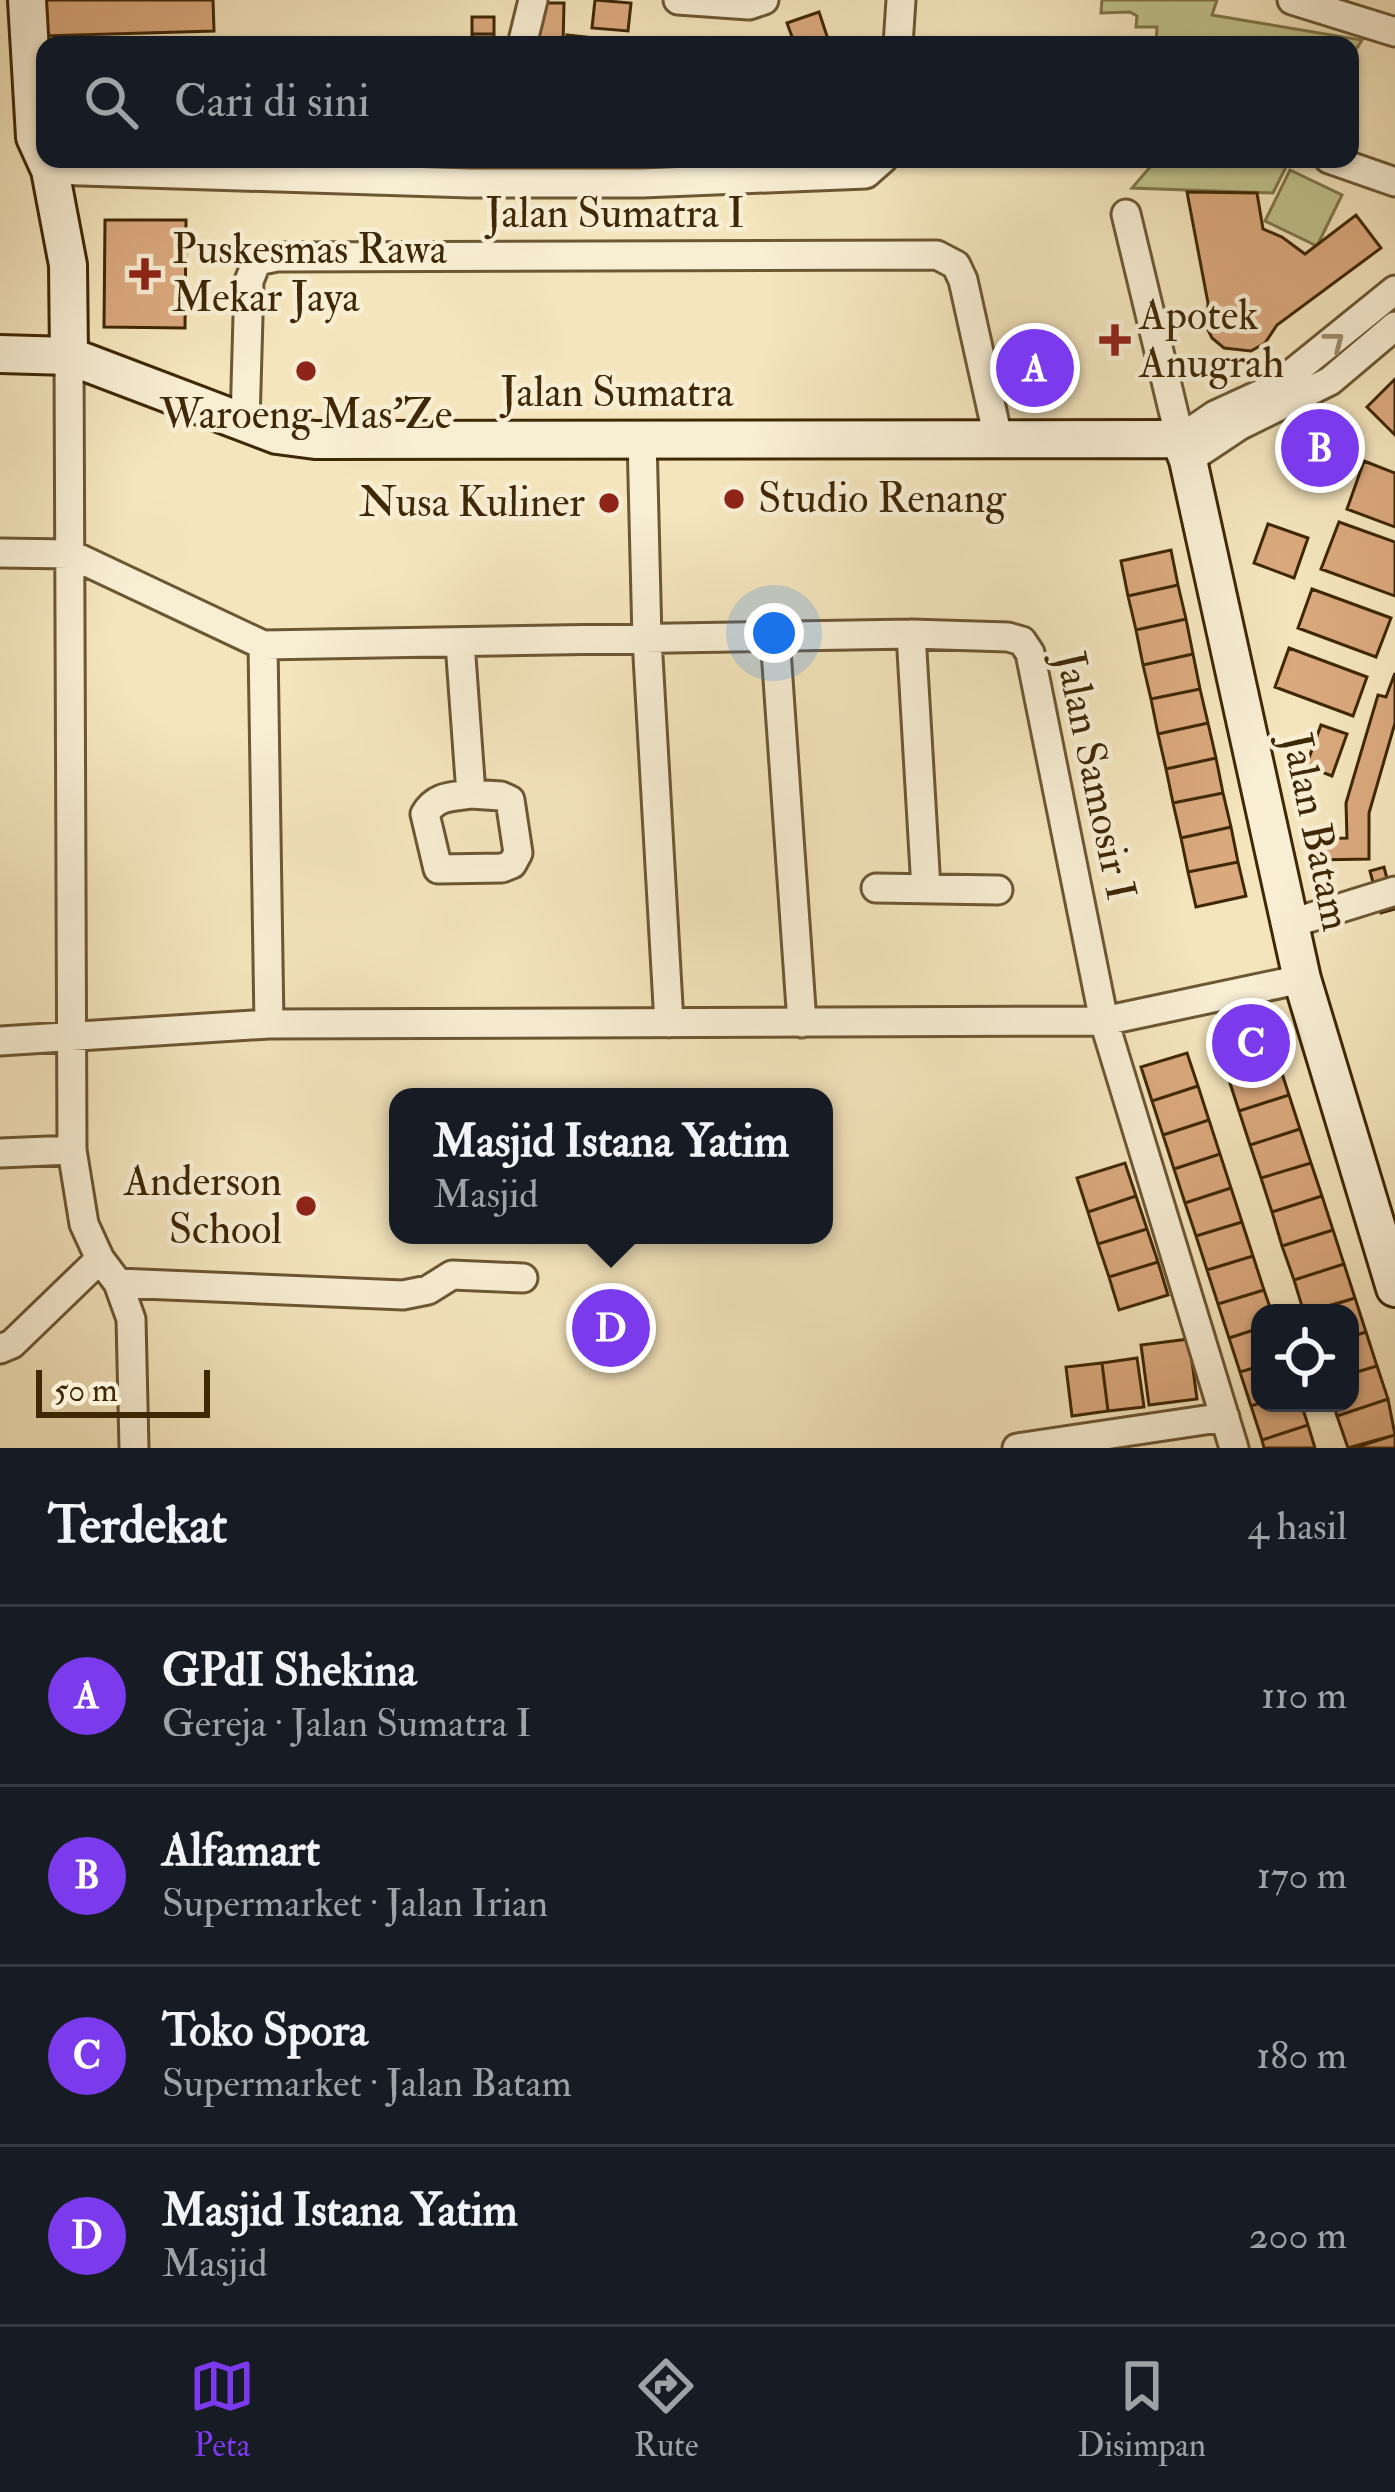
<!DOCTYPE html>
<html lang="id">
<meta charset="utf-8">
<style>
:root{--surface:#171b24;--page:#242831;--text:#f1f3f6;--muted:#9ea1a6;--line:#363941;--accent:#7c3aed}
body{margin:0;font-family:"IM FELL Double Pica",serif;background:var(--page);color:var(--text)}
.controls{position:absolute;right:36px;bottom:36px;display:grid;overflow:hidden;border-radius:24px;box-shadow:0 3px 9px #0004}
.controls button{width:108px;height:108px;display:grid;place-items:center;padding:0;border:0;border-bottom:3px solid var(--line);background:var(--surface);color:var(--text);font:60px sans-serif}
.scale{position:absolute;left:36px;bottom:30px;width:174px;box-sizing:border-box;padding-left:12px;border:6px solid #3f2805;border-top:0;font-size:33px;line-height:42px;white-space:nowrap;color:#3f2805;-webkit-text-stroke:9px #f8eed4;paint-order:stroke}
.you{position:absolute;left:774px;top:633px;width:42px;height:42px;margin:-30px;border:9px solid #fff;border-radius:50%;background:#1a73e8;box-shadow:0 0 0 18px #1a73e833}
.badge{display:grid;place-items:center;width:78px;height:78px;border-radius:50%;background:var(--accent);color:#fff;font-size:39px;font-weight:700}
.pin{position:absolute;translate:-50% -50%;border:6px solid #fff;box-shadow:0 3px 12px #0006}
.popup{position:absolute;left:389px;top:1088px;width:444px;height:156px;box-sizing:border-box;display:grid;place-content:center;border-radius:24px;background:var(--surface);filter:drop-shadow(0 3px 9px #0005);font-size:39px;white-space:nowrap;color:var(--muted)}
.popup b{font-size:45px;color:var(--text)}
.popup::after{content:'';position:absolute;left:50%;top:100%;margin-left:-24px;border:24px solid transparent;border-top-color:var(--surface)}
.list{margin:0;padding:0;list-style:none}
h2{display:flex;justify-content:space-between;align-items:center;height:156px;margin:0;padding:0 48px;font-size:51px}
h2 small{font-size:39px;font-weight:400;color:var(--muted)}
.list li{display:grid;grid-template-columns:78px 1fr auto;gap:36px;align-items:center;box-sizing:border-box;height:180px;padding:0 48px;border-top:3px solid var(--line)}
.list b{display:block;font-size:45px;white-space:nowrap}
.list p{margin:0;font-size:39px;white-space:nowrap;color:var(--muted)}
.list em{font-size:39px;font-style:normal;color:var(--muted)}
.icon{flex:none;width:66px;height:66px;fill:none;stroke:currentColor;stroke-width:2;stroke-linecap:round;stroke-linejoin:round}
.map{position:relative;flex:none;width:1395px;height:1448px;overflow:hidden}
.search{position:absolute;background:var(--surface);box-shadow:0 3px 9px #0004;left:36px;right:36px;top:36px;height:132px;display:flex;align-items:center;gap:30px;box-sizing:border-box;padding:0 42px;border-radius:24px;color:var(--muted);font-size:45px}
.sheet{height:876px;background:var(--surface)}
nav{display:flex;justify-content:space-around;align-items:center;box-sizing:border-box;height:168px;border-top:3px solid var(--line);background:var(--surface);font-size:33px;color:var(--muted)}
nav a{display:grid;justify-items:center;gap:6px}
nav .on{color:var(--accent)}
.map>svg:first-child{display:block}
.green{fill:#c0c38d;stroke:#807649;stroke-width:3}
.building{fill:#dba97e;stroke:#3f2805;stroke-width:3}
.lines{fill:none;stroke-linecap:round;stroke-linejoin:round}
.street-casing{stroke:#6c5733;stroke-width:33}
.secondary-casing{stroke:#3f2805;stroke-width:42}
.street{stroke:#f8eed4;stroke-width:27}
.secondary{stroke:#f8eed4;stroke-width:36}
.oneway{stroke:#9c8b6c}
.poi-dot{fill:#8f2418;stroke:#f8eed4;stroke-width:4.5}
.labels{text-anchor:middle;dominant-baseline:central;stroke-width:9;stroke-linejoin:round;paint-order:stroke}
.street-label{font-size:42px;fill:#3f2805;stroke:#f8eed4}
.poi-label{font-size:42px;fill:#3f2805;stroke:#f8eed4;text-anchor:start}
</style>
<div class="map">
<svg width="1395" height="1448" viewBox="0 0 1395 1448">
<rect width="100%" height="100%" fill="#f4e5bd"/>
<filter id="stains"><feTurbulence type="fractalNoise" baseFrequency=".00167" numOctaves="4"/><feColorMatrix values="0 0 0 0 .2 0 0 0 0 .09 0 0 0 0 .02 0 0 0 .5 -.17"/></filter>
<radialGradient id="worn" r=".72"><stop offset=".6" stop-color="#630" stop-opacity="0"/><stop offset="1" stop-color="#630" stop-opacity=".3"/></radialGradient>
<!-- green -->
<path class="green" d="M 1102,0 L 1217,0 L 1212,15 L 1362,40 L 1350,59 L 1350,45 L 1156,45 L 1157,27 L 1136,27 L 1137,16 L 1130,12 L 1101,13 Z
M 1157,159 L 1290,159 L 1273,193 L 1132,188 Z
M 1290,170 L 1342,195 L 1317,246 L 1265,221 Z"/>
<!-- building -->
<path class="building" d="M 41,0 L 213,0 L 214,31 L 42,36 Z
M 595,0 L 631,3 L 628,31 L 592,28 Z
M 540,3 L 564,3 L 563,45 L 539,44 Z
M 819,12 L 830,45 L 795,45 L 787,23 Z
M 472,17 L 494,17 L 494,34 L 472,34 Z
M 472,34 L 494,34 L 494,45 L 472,45 Z
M 567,35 L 614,40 L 614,45 L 566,45 Z
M 1187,192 L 1257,193 L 1263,229 L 1282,237 L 1305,254 L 1356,215 L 1381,248 L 1277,325 L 1265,343 L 1251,351 L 1224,348 L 1212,338 L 1207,328 L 1208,303 Z
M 105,220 L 186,220 L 185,328 L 104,327 Z
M 1395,379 L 1395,435 L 1367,407 Z
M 1307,420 L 1348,435 L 1334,475 L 1292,460 Z
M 1364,461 L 1395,473 L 1395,527 L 1347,509 Z
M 1339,522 L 1395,542 L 1395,596 L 1321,569 Z
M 1268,524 L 1308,538 L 1294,578 L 1254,563 Z
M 1171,550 L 1178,585 L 1128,596 L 1121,561 Z
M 1178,585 L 1186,619 L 1136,630 L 1128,596 Z
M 1312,589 L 1391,618 L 1376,657 L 1298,628 Z
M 1186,619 L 1193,654 L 1143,665 L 1136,630 Z
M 1289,648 L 1367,677 L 1353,716 L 1275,687 Z
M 1193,654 L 1200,689 L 1151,699 L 1143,665 Z
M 1395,673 L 1395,723 L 1369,813 L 1369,859 L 1314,860 L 1313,839 L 1347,838 L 1346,803 L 1378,695 L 1386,697 Z
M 1200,689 L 1208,723 L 1158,734 L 1151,699 Z
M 1208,723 L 1216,758 L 1166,769 L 1158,734 Z
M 1321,725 L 1347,734 L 1332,776 L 1306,766 Z
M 1216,758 L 1223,793 L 1173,803 L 1166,769 Z
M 1223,793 L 1231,827 L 1181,838 L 1173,803 Z
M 1231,827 L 1238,862 L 1188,872 L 1181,838 Z
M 1238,862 L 1246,896 L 1196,907 L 1188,872 Z
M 1384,867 L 1395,909 L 1381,913 L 1370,871 Z
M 1267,1027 L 1278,1061 L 1228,1077 L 1217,1043 Z
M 1187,1053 L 1198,1086 L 1152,1101 L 1141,1067 Z
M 1278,1061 L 1289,1095 L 1239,1111 L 1228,1077 Z
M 1198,1086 L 1209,1120 L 1163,1135 L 1152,1101 Z
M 1289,1095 L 1300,1129 L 1250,1145 L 1239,1111 Z
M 1209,1120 L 1220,1154 L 1174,1169 L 1163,1135 Z
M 1300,1129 L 1311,1163 L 1261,1178 L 1250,1145 Z
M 1220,1154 L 1231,1188 L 1185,1203 L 1174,1169 Z
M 1125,1163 L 1136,1196 L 1088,1212 L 1077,1178 Z
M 1311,1163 L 1322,1196 L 1272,1212 L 1261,1178 Z
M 1231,1188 L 1242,1222 L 1196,1236 L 1185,1203 Z
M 1136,1196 L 1147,1229 L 1098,1244 L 1088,1212 Z
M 1322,1196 L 1333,1230 L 1282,1246 L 1272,1212 Z
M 1242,1222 L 1253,1256 L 1207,1270 L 1196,1236 Z
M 1147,1229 L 1158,1262 L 1109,1277 L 1098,1244 Z
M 1333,1230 L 1344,1264 L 1294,1280 L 1282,1246 Z
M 1253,1256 L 1264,1290 L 1218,1304 L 1207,1270 Z
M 1158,1262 L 1168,1295 L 1119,1310 L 1109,1277 Z
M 1344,1264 L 1355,1298 L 1304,1313 L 1294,1280 Z
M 1264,1290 L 1272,1313 L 1260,1313 L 1260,1328 L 1229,1338 L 1218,1304 Z
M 1355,1298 L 1366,1332 L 1350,1337 L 1350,1313 L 1308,1313 Z
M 598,1301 L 640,1320 L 623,1355 L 582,1335 Z
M 1260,1328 L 1260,1366 L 1240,1372 L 1229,1338 Z
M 1366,1332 L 1377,1366 L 1350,1374 L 1350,1337 Z
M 1189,1339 L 1197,1399 L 1149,1405 L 1141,1345 Z
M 1137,1358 L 1144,1407 L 1108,1411 L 1102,1363 Z
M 1102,1363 L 1108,1411 L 1072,1416 L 1066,1367 Z
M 1260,1366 L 1260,1403 L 1251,1406 L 1240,1372 Z
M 1377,1366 L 1388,1399 L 1337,1416 L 1333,1403 L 1350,1403 L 1350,1374 Z
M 1388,1399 L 1395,1435 L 1348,1448 L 1337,1416 Z
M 1260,1403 L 1301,1403 L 1308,1425 L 1262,1440 L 1251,1406 Z
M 1308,1425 L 1315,1448 L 1264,1448 L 1262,1440 Z
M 1395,1435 L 1395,1448 L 1354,1448 Z"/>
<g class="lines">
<defs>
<path id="street" d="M 678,0 L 749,5 L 764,0
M 1292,0 L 1395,32
M 522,45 L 533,0
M 898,45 L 901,0
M 1329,159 L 1395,182
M 50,170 L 470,183 L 642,183 L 866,174 L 883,159
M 1126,214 L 1180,439 L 1215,415 L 1274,388 L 1395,290
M 69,356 L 72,1150 L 84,1224 L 100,1259 L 118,1283 L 131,1319 L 134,1448
M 245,423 L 249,281 L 257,261 L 277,257 L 937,255 L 956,265 L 963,280 L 998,438
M 642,438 L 647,639 L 669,1023
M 1188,460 L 1239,426 L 1330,381 L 1395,326
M 0,553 L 70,554 L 263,645 L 911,634 L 1008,637 L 1022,641 L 1030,653 L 1104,1021 L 1234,1448
M 911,634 L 926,889
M 775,636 L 802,1023
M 460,643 L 471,794
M 263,645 L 269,1024
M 471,794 L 501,796 L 510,800 L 518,853 L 512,864 L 502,868 L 438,869 L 425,814 C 436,795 452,797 471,794 Z
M 876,888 L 998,890
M 1289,924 L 1395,891
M 0,1041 L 269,1024 L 1104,1021 L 1302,979
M 0,1153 L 72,1150
M 118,1283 L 403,1295 L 428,1290 L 452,1275 L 523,1278
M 0,1349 L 12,1344 L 100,1259
M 1017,1448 L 1225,1417"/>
<path id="secondary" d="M 27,0 L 35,137 L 50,170 L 68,265 L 69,356
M 0,354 L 69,356 L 277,435 L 315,440 L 1180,439 L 1188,460 L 1302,979 L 1395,1288"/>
</defs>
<!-- street casing -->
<use href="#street" class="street-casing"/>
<!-- secondary casing -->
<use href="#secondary" class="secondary-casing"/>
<!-- street -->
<use href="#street" class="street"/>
<!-- secondary -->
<use href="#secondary" class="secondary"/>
</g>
<!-- one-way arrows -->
<defs><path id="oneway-chevron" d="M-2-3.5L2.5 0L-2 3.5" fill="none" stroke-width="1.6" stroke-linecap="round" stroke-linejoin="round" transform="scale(3)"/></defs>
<use class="oneway" href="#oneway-chevron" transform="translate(1335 341) rotate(-38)"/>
<!-- markers -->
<g class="poi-dot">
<path d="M139 256h12v12h12v12h-12v12h-12v-12h-12v-12h12z"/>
<path d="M1109 322h12v12h12v12h-12v12h-12v-12h-12v-12h12z"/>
<circle cx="306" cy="371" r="12"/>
<circle cx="734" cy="499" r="12"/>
<circle cx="609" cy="503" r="12"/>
<circle cx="306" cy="1206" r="12"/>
</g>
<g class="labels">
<!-- street labels -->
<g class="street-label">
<text x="615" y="214">Jalan Sumatra I</text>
<text x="617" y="393">Jalan Sumatra</text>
<text transform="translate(1095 776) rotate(78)">Jalan Samosir I</text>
<text transform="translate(1316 832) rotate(78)">Jalan Batam</text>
</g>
<!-- poi labels -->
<g class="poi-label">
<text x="172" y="250">Puskesmas Rawa<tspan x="172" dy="48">Mekar Jaya</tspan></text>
<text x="1139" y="316">Apotek<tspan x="1139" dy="48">Anugrah</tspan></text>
<text x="306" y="415" text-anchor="middle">Waroeng Mas'Ze</text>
<text x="758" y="499">Studio Renang</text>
<text x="585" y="503" text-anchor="end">Nusa Kuliner</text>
<text x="282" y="1182" text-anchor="end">Anderson<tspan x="282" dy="48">School</tspan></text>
</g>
</g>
<rect width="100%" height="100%" filter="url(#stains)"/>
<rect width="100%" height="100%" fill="url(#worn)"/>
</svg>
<div class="controls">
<button><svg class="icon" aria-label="locate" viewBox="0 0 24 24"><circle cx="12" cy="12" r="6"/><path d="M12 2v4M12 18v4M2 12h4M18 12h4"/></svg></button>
</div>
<div class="scale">50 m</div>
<div class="you"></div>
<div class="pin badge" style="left:1035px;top:368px">A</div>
<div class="pin badge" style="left:1320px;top:448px">B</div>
<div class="pin badge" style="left:1251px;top:1043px">C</div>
<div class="pin badge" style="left:611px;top:1328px">D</div>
<div class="popup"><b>Masjid Istana Yatim</b>Masjid</div>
<div class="search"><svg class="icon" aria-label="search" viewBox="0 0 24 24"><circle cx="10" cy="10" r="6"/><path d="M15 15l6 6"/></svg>Cari di sini</div>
</div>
<section class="sheet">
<h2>Terdekat<small>4 hasil</small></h2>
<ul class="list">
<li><span class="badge">A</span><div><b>GPdI Shekina</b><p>Gereja · Jalan Sumatra I</p></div><em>110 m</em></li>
<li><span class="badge">B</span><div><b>Alfamart</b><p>Supermarket · Jalan Irian</p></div><em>170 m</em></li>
<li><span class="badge">C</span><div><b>Toko Spora</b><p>Supermarket · Jalan Batam</p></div><em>180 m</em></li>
<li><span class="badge">D</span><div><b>Masjid Istana Yatim</b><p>Masjid</p></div><em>200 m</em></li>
</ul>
</section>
<nav>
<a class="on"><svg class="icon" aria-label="map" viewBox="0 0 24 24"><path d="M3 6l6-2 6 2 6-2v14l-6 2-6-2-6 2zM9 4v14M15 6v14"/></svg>Peta</a>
<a><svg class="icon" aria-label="directions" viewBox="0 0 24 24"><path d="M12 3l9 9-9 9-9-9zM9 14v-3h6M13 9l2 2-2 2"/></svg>Rute</a>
<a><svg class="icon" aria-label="saved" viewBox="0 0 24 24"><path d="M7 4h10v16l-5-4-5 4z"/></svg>Disimpan</a>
</nav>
